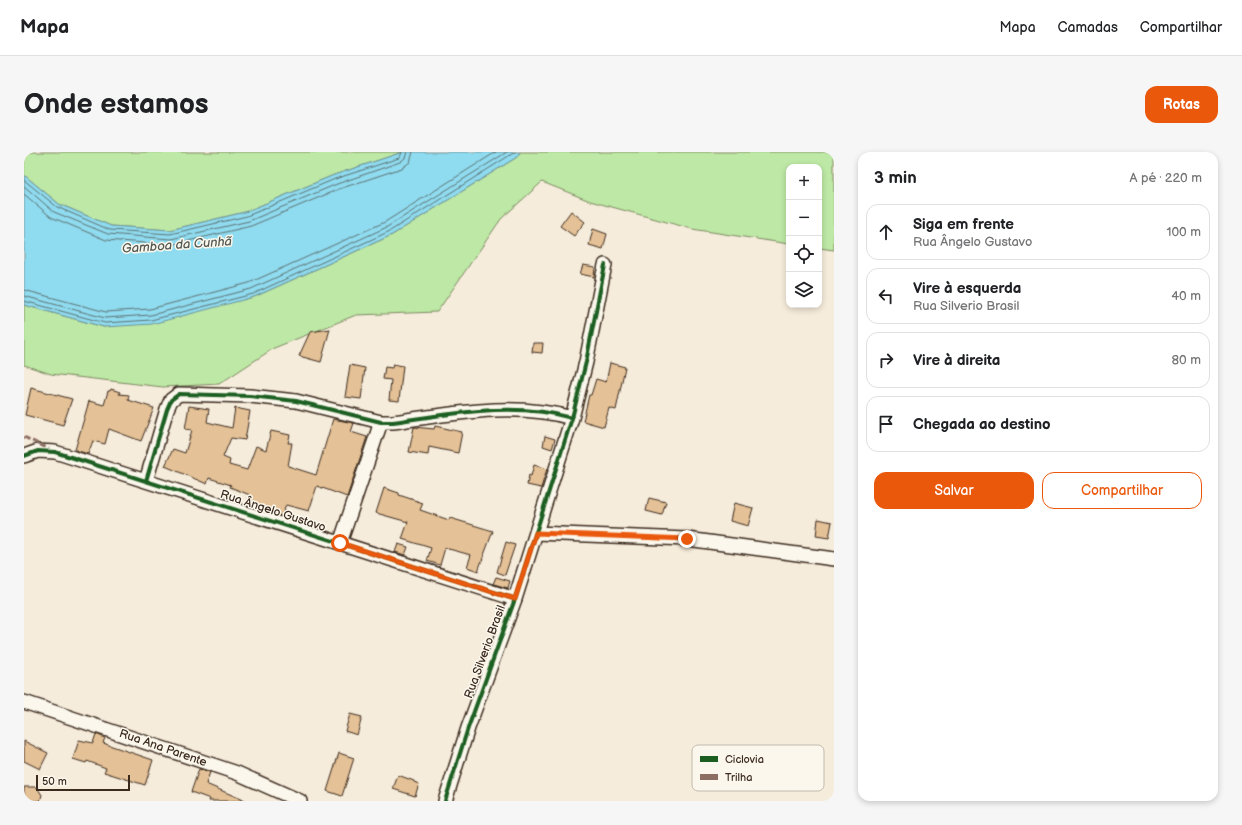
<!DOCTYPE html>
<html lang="pt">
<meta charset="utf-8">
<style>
:root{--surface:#fff;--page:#f6f6f6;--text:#202124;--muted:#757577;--line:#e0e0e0;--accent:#ea580c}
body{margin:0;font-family:"Balsamiq Sans",sans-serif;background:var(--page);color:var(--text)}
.controls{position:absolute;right:12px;top:12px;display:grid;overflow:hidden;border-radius:8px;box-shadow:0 2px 6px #0003}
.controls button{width:36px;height:36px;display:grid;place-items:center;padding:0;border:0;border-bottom:1px solid var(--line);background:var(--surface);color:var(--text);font:20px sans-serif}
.scale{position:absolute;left:12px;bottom:10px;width:94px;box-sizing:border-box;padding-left:4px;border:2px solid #3b2a1e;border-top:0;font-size:11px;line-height:14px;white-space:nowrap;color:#3b2a1e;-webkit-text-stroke:3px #fbf7ec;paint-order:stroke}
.stop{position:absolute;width:12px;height:12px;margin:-9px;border:3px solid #ea580c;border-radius:50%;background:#fff}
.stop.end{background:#ea580c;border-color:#fff;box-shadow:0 1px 4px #0008}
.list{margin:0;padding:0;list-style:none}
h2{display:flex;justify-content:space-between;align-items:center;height:52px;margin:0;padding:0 16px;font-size:17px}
h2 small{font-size:13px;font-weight:400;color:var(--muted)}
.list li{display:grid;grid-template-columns:26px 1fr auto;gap:12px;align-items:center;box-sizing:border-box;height:56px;margin:0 8px 8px;padding:0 8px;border:1px solid var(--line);border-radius:12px}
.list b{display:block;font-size:15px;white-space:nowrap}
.list p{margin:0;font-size:13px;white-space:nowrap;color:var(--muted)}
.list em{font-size:13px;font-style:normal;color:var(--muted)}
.actions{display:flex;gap:8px;padding:12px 16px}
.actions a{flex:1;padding:9px 0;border:1px solid var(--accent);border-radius:12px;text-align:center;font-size:14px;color:var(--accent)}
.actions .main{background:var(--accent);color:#fff}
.icon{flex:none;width:22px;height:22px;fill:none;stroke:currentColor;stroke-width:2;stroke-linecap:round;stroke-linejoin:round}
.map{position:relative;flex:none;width:810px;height:649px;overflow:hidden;border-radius:12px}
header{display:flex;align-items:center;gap:24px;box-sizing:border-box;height:56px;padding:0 20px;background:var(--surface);border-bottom:1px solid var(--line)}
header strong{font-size:19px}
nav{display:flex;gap:22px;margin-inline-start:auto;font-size:14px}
.intro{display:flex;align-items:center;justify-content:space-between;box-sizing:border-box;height:96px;padding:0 24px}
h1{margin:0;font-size:28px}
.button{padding:10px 18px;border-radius:12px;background:var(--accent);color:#fff;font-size:14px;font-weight:700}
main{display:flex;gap:24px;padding:0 24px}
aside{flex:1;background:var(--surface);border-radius:12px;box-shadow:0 2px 6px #0003}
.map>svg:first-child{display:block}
.green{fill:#bde8a5;stroke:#7c8962}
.water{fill:#8fdbef;stroke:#6d949b}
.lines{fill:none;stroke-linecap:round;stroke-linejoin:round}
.shore{stroke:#5d7172;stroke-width:1}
.building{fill:#e4c196;stroke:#3b2a1e}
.street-casing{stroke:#3b2a1e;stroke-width:16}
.street{stroke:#fbf7ec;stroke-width:13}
.quiet{stroke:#8d6e63;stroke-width:3;stroke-dasharray:6 3;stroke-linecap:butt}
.cycleway-casing{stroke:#fbf7ec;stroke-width:6}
.cycleway{stroke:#1b5e20;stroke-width:4}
.route{stroke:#ea580c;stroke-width:5}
.labels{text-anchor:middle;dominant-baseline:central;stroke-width:3;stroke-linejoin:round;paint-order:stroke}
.street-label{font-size:12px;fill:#3b2a1e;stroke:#fbf7ec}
.water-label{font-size:13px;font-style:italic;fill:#505652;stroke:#fbf7ec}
.key{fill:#fbf7ec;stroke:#c1baae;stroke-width:1}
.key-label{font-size:11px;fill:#3b2a1e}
</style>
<header>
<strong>Mapa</strong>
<nav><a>Mapa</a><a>Camadas</a><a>Compartilhar</a></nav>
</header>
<div class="intro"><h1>Onde estamos</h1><a class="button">Rotas</a></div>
<main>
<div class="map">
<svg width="810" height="649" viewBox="0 0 810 649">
<rect width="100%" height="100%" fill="#f6ecdb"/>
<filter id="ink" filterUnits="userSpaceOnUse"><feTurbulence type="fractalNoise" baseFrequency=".025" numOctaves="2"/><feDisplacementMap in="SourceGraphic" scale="8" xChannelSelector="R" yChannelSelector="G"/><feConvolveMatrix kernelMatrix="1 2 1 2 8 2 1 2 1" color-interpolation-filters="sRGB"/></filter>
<g filter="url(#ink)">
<!-- green -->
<path class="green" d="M 0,0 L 379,0 L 310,23 L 221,60 L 146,78 L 87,74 L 35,52 L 0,23 Z
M 496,0 L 810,0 L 810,98 L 795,96 L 795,15 L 765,15 L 765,92 L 668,77 L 566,49 L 518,30 L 477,67 L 413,160 L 332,163 L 250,196 L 195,232 L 139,235 L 27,222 L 0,213 L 0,153 L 80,175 L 230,145 L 368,83 L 493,5 Z"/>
<!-- water -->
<path class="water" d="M 379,0 L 496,0 L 493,5 L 368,83 L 230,145 L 128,172 L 80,175 L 0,153 L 0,23 L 35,52 L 87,74 L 146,78 L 221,60 L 310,23 Z"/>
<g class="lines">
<!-- shore -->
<path class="shore" d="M 0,28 L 33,55 L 86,78 L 146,82 L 223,64 L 311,27 L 375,6 L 377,3 L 378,0
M 0,34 L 30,60 L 84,82 L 147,87 L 225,69 L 313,32 L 376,10 L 381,6 L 383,0
M 0,42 L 27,65 L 82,88 L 147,93 L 227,74 L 315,37 L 378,16 L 386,10 L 389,0
M 0,138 L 82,160 L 126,157 L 225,131 L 361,70 L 472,0
M 0,144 L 81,166 L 127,163 L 227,137 L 363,75 L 483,0
M 0,149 L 81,171 L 127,168 L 229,142 L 366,79 L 491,0"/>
</g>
<!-- building -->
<path class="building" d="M 547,59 L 561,70 L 550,84 L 536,74 Z
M 569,77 L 583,82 L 579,97 L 565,93 Z
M 559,113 L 571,115 L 570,125 L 556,122 Z
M 306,177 L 297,210 L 275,204 L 286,180 Z
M 509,191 L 519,191 L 518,201 L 508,200 Z
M 586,211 L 601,215 L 592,258 L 585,256 L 580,275 L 559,269 L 565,243 L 567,243 L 572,227 L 582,230 Z
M 369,212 L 379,214 L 375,249 L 365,248 L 367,228 L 359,227 L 361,215 L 368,216 Z
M 326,213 L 341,216 L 337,247 L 321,245 Z
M 7,236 L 48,247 L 39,273 L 1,263 Z
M 87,237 L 96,240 L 95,242 L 105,243 L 104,248 L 130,256 L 117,289 L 85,277 L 81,292 L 69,289 L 64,302 L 51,298 L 65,249 L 80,253 L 84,239 L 86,239 Z
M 165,254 L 185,257 L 183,270 L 208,276 L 211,256 L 226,259 L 221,288 L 207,286 L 199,305 L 206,308 L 205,313 L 223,318 L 232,294 L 242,298 L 247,279 L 266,283 L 264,291 L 268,291 L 264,314 L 292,323 L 309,267 L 330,271 L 327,280 L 343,285 L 323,345 L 293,334 L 285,359 L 262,353 L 258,364 L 223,353 L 226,343 L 206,335 L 207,333 L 185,326 L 183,332 L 141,314 L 149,297 L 161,301 L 168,278 L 161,277 Z
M 411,274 L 438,280 L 434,301 L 405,295 L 404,303 L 385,300 L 390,275 L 410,277 Z
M 521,284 L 531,287 L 528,297 L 519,294 Z
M 510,313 L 523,317 L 517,336 L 503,333 L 505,323 L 507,324 Z
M 360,336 L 375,341 L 375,343 L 399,351 L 396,358 L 425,368 L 426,366 L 469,379 L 454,419 L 443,415 L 447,403 L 421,396 L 416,413 L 403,409 L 407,396 L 378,387 L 384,370 L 352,361 Z
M 625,346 L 642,350 L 638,363 L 622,359 Z
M 710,351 L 729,356 L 724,374 L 706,369 Z
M 794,367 L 808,370 L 805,386 L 792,384 Z
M 482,390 L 491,393 L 481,423 L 473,420 Z
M 374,392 L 384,395 L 381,403 L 371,400 Z
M 472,425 L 486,429 L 484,436 L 469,432 Z
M 326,562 L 338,565 L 333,583 L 321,579 Z
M 72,582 L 81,586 L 79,591 L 129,608 L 121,633 L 80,620 L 82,616 L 63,609 L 62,611 L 49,607 L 55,588 L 69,591 Z
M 0,589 L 24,601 L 16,617 L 0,609 Z
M 315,601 L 330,606 L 318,644 L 303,639 Z
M 175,617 L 186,620 L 182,632 L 222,649 L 185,649 L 186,647 L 167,640 Z
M 374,623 L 390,629 L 390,630 L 395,632 L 391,644 L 369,637 Z
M 0,635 L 13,635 L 18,643 L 16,649 L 0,649 Z"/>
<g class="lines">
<defs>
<path id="street" d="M 0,304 L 14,299 L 31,300 L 491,447
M 122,329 L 143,257 L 147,248 L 155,242 L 226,244 L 272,249 L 357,270 L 369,270 C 427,262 490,249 548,266
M 512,381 L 663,387 L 810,407
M 316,391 L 357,270
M 0,550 L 213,621 L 276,649
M 421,649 L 444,576 L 491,447 L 548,266 L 562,210 L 581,113"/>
</defs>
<!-- street casing -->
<use href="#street" class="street-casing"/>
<!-- street -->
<use href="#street" class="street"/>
<!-- quiet -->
<path class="quiet" d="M 0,285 L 25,297"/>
<defs>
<path id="cycleway" d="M 0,304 L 14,299 L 31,300 L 491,447
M 122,329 L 143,257 L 147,248 L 155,242 L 226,244 L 272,249 L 357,270 L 369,270 C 427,262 490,249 548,266
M 421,649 L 444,576 L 491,447 L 548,266 L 562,210 L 581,113"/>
</defs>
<!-- cycleway casing -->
<use href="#cycleway" class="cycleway-casing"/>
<!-- cycleway -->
<use href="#cycleway" class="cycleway"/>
</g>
</g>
<g class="lines" filter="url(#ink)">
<!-- route -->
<path class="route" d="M 316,391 L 491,447 L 512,381 L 663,387"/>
</g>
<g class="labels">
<!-- street labels -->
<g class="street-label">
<text transform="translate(249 359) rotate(18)">Rua Ângelo Gustavo</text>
<text transform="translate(461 500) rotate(-70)">Rua Silverio Brasil</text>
<text transform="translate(139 596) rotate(19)">Rua Ana Parente</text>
</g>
<!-- water labels -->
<g class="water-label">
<text transform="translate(153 93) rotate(-4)">Gamboa da Cunhã</text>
</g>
</g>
<!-- legend -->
<rect x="668" y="593" width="132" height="46" rx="6" class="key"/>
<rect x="676" y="604" width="18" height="6" fill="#1b5e20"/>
<rect x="676" y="622" width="18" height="6" fill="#8d6e63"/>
<g class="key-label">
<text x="701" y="611">Ciclovia</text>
<text x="701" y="629">Trilha</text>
</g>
</svg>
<div class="controls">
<button>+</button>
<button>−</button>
<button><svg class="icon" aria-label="locate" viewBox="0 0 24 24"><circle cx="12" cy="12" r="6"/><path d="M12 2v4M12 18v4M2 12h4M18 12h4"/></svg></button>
<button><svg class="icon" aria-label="layers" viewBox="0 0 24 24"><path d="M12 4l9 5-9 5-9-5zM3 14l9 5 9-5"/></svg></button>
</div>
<div class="scale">50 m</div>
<div class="stop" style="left:316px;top:391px"></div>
<div class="stop end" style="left:663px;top:387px"></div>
</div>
<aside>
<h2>3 min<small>A pé · 220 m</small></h2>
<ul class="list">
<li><svg class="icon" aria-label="ahead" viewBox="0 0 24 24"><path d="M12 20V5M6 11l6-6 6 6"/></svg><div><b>Siga em frente</b><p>Rua Ângelo Gustavo</p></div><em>100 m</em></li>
<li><svg class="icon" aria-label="left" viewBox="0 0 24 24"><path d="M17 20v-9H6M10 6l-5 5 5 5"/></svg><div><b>Vire à esquerda</b><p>Rua Silverio Brasil</p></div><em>40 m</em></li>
<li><svg class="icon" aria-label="right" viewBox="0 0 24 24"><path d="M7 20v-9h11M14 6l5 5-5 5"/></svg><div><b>Vire à direita</b></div><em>80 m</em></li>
<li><svg class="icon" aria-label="arrive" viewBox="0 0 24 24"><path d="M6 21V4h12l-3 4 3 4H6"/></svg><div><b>Chegada ao destino</b></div></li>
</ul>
<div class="actions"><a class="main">Salvar</a><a>Compartilhar</a></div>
</aside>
</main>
